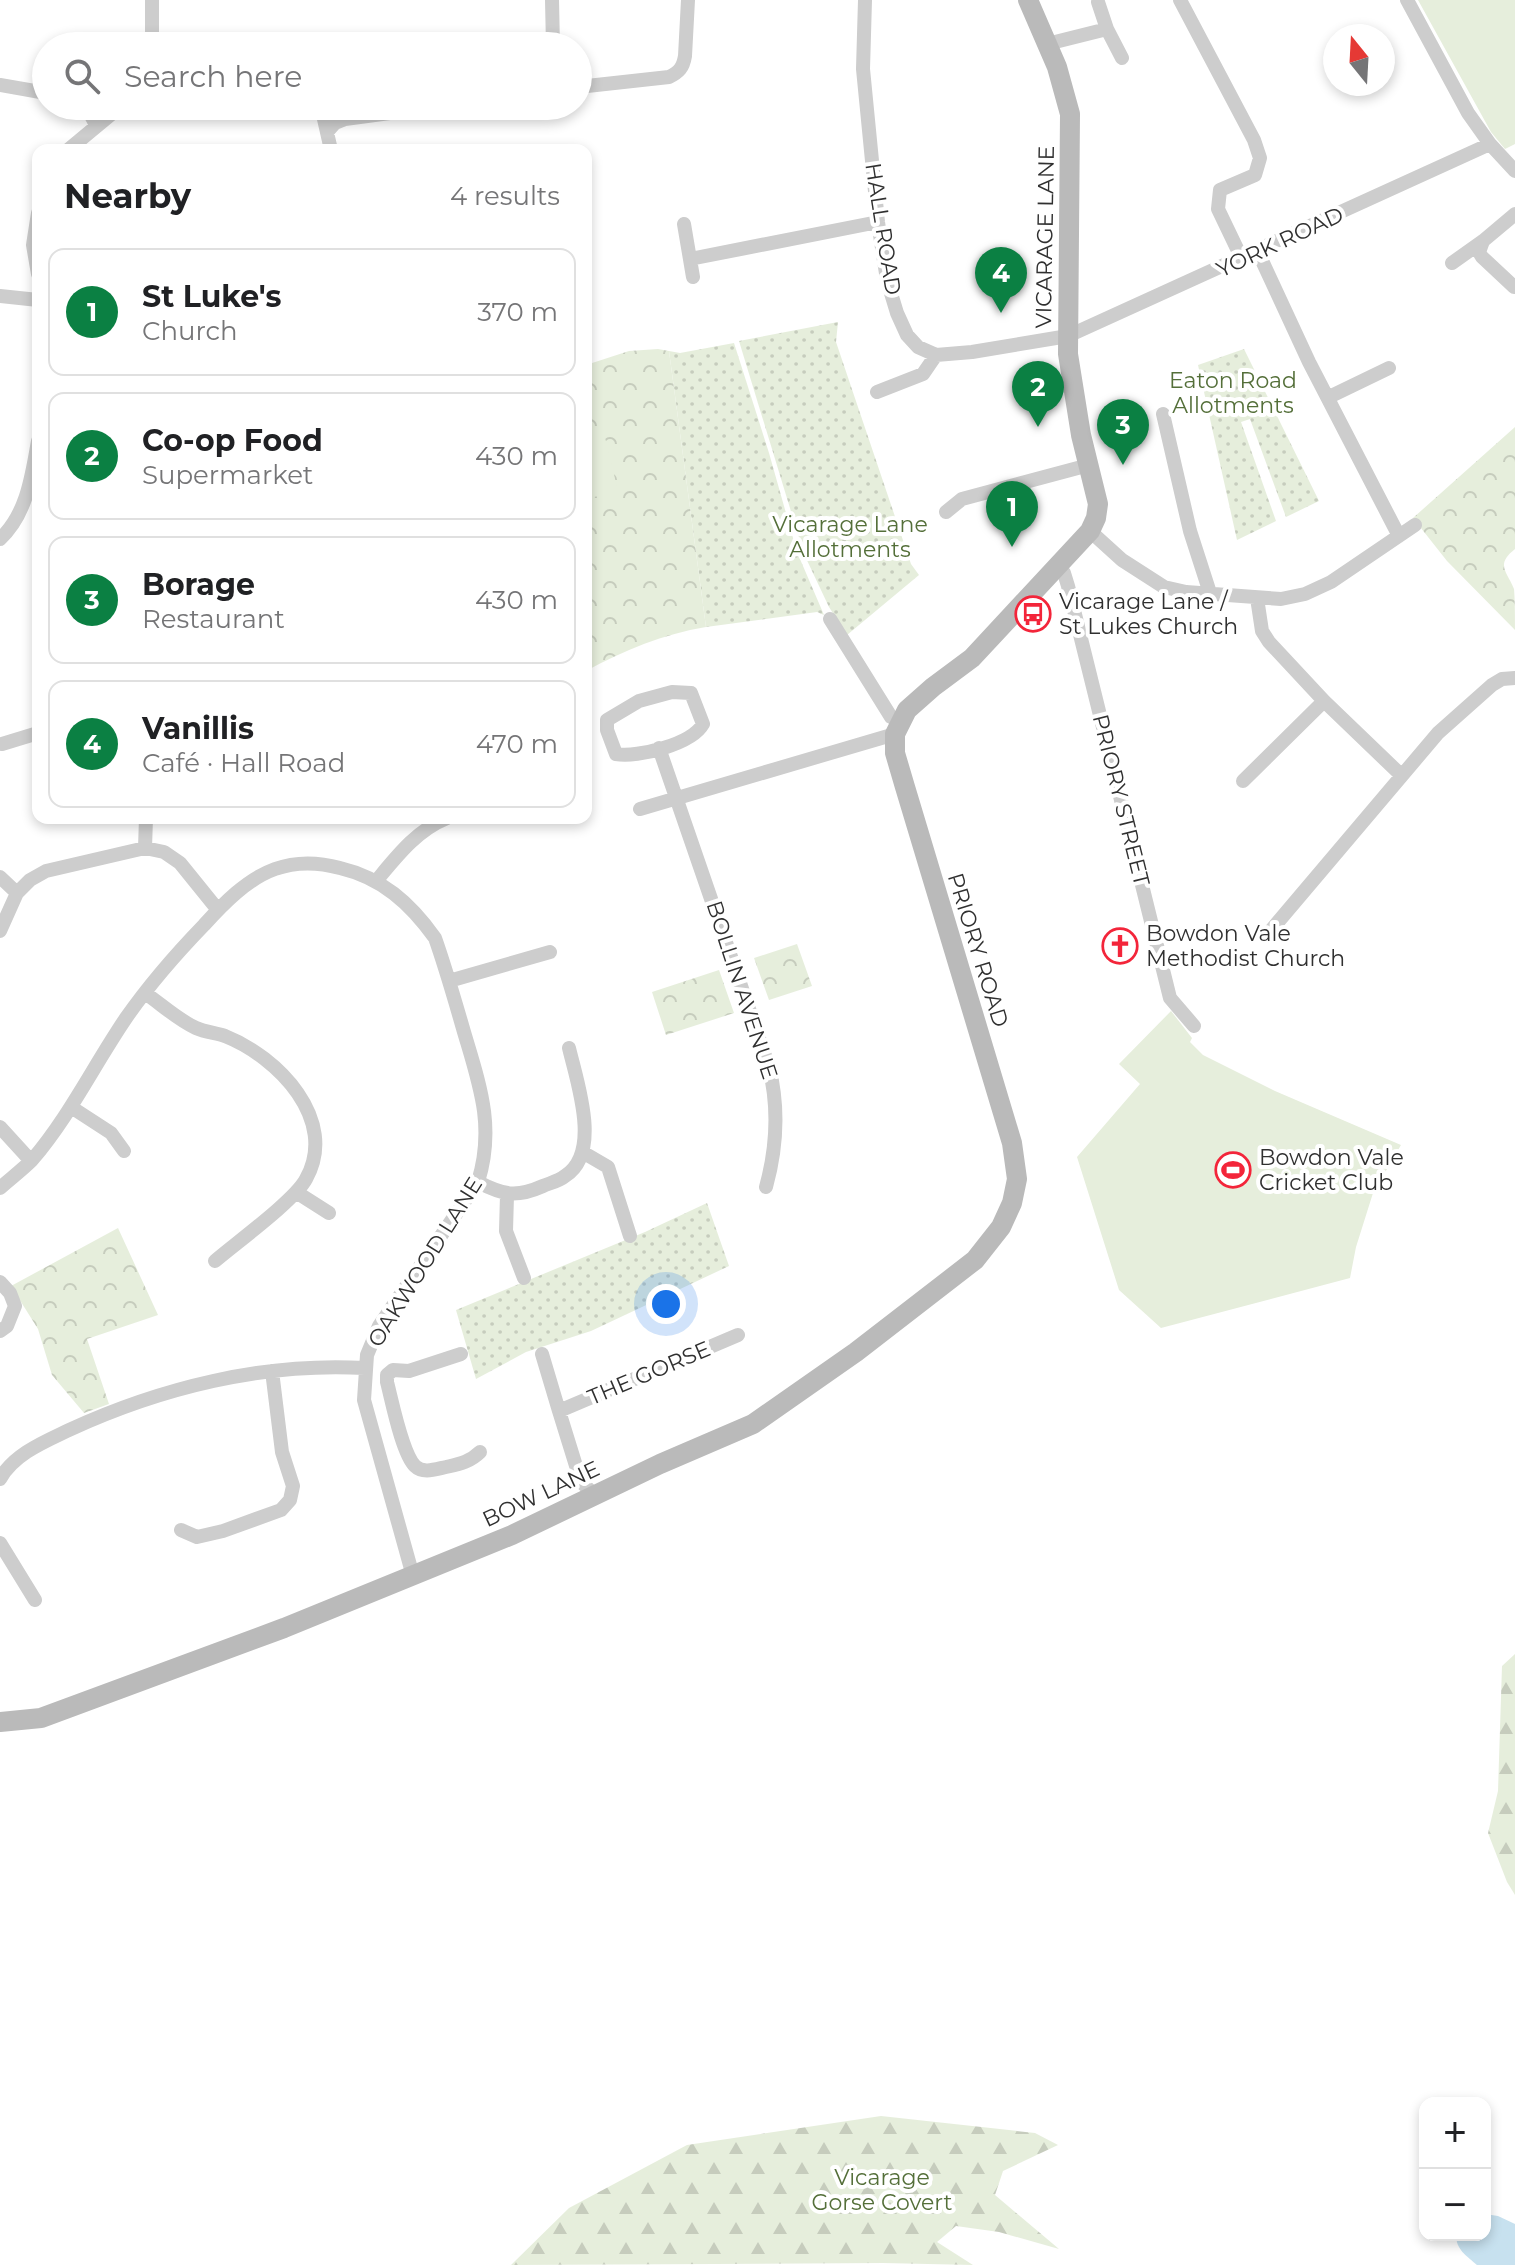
<!DOCTYPE html>
<meta charset="utf-8">
<style>
:root{--surface:#fff;--page:#f6f6f6;--text:#202124;--muted:#757577;--line:#e0e0e0;--accent:#0b8043}
body{margin:0;font-family:Montserrat,sans-serif;background:var(--page);color:var(--text)}
.controls{position:absolute;right:24px;bottom:24px;display:grid;overflow:hidden;border-radius:16px;box-shadow:0 4px 12px #0003}
.controls button{width:72px;height:72px;display:grid;place-items:center;padding:0;border:0;border-bottom:2px solid var(--line);background:var(--surface);color:var(--text);font:40px sans-serif}
.compass{position:absolute;left:1323px;top:24px;width:72px;height:72px;border-radius:50%;background:var(--surface);box-shadow:0 4px 12px #0003;rotate:342deg}
.you{position:absolute;left:666px;top:1304px;width:28px;height:28px;margin:-20px;border:6px solid #fff;border-radius:50%;background:#1a73e8;box-shadow:0 0 0 12px #1a73e833}
.badge{display:grid;place-items:center;width:52px;height:52px;border-radius:50%;background:var(--accent);color:#fff;font-size:26px;font-weight:700}
.pin{position:absolute;translate:-50% -66px;filter:drop-shadow(0 2px 4px #0008)}
.pin::after{content:'';position:absolute;top:42px;width:28px;height:24px;background:inherit;clip-path:polygon(0 0,100% 0,50% 100%)}
.list{margin:0;padding:0;list-style:none}
h2{display:flex;justify-content:space-between;align-items:center;height:104px;margin:0;padding:0 32px;font-size:34px}
h2 small{font-size:26px;font-weight:400;color:var(--muted)}
.list li{display:grid;grid-template-columns:52px 1fr auto;gap:24px;align-items:center;box-sizing:border-box;height:128px;margin:0 16px 16px;padding:0 16px;border:2px solid var(--line);border-radius:16px}
.list b{display:block;font-size:30px;white-space:nowrap}
.list p{margin:0;font-size:26px;white-space:nowrap;color:var(--muted)}
.list em{font-size:26px;font-style:normal;color:var(--muted)}
.icon{flex:none;width:44px;height:44px;fill:none;stroke:currentColor;stroke-width:2;stroke-linecap:round;stroke-linejoin:round}
.map{position:relative;flex:none;width:1515px;height:2265px;overflow:hidden}
.search{position:absolute;background:var(--surface);box-shadow:0 4px 12px #0003;left:32px;top:32px;width:560px;height:88px;display:flex;align-items:center;gap:20px;box-sizing:border-box;padding:0 28px;border-radius:44px;color:var(--muted);font-size:30px}
.panel{position:absolute;background:var(--surface);box-shadow:0 4px 12px #0003;left:32px;top:144px;width:560px;height:680px;border-radius:16px}
.map>svg:first-child{display:block}
.grass{fill:url(#grass-dots)}
.forest{fill:url(#forest-firs)}
.park{fill:url(#park-crowns)}
.pitch{fill:#e6eedc}
.water{fill:#c7e1ef}
.lines{fill:none;stroke-linecap:round;stroke-linejoin:round}
.street{stroke:#cdcdcd;stroke-width:14}
.secondary{stroke:#bababa;stroke-width:20}
.labels{text-anchor:middle;dominant-baseline:central;stroke-width:8;stroke-linejoin:round;paint-order:stroke}
.street-label{font-size:22px;fill:#303030;stroke:#fff}
.park-label{font-size:22px;fill:#546f39;stroke:#fff}
.poi-label{font-size:22px;fill:#303030;stroke:#fff;text-anchor:start}
</style>
<div class="map">
<svg width="1515" height="2265" viewBox="0 0 1515 2265">
<defs>
<pattern id="grass-dots" width="8" height="8" patternUnits="userSpaceOnUse" patternTransform="scale(2)"><rect width="8" height="8" fill="#e6eedc"/><path d="M2 2h.1M6 6h.1" fill="none" stroke="#c6ccbd" stroke-width="1.8" stroke-linecap="round"/></pattern>
<pattern id="forest-firs" width="22" height="20" patternUnits="userSpaceOnUse" patternTransform="scale(2)"><rect width="22" height="20" fill="#e6eedc"/><path d="M5 1l3.5 6h-7zM16 11l3.5 6h-7z" fill="#c6ccbd"/></pattern>
<pattern id="park-crowns" width="20" height="18" patternUnits="userSpaceOnUse" patternTransform="scale(2)"><rect width="20" height="18" fill="#e6eedc"/><path d="M2 6a3 3 0 1 1 6 0M12 15a3 3 0 1 1 6 0" fill="none" stroke="#c6ccbd"/></pattern>
</defs>
<rect width="100%" height="100%" fill="#fff"/>
<!-- grass -->
<path class="grass" d="M 838,322 L 836,342 L 911,564 L 919,575 L 847,635 L 829,607 L 804,554 L 739,341 Z
M 734,343 L 769,453 L 797,552 L 824,615 L 817,612 L 706,627 L 669,351 L 680,353 Z
M 1244,349 L 1319,501 L 1286,517 L 1250,419 L 1241,422 L 1276,521 L 1237,540 L 1198,365 Z
M 707,1203 L 729,1266 L 591,1331 L 526,1352 L 476,1379 L 456,1310 L 645,1232 Z"/>
<!-- forest -->
<path class="forest" d="M 1515,1654 L 1515,1895 L 1507,1882 L 1488,1833 L 1498,1791 L 1502,1666 Z
M 881,2116 L 1035,2133 L 1058,2145 L 1003,2171 L 995,2195 L 1059,2249 L 999,2232 L 956,2226 L 937,2242 L 973,2265 L 883,2263 L 511,2265 L 569,2208 L 687,2145 Z"/>
<!-- park -->
<path class="park" d="M 658,349 L 669,351 L 706,627 C 663,634 625,650 586,671 L 586,365 L 629,351 Z
M 1515,427 L 1515,549 C 1495,565 1507,571 1514,589 C 1515,600 1515,618 1515,630 L 1447,561 L 1413,518 Z
M 797,944 L 812,986 L 769,1000 L 754,958 Z
M 719,970 L 734,1013 L 666,1035 L 652,992 Z
M 118,1228 L 158,1315 L 87,1339 L 109,1404 L 84,1413 L 52,1375 L 38,1329 L 11,1286 Z"/>
<!-- pitch -->
<path class="pitch" d="M 1418,0 L 1515,0 L 1515,144 L 1505,149 L 1491,132 Z
M 602,425 L 618,491 L 586,499 L 586,428 Z
M 1171,1011 L 1192,1038 L 1190,1042 L 1203,1055 L 1275,1091 L 1401,1145 L 1373,1193 L 1356,1247 L 1350,1278 L 1161,1328 L 1119,1290 L 1077,1157 L 1140,1084 L 1119,1064 Z"/>
<!-- water -->
<path class="water" d="M 1485,2214 L 1498,2216 L 1515,2224 L 1515,2265 L 1477,2265 C 1468,2257 1454,2248 1457,2235 L 1485,2235 Z"/>
<g class="lines">
<!-- street -->
<path class="street" d="M 152,0 L 152,46
M 552,0 L 553,46
M 865,0 L 863,69 L 878,222 L 887,280 L 897,313 L 907,335 L 918,347 L 936,355 L 972,352 L 1068,336 L 1490,144
M 1180,0 L 1254,140 L 1260,158 L 1255,175 L 1220,190 L 1218,209 L 1242,259
M 1407,0 L 1468,113 L 1490,144 L 1515,171
M 1107,29 L 1122,58
M 1047,44 L 1107,29 L 1098,2
M 0,85 L 46,93
M 578,87 L 669,77 C 679,72 683,68 685,56 L 688,0
M 86,106 L 96,125
M 321,106 L 331,150
M 328,131 L 335,123 L 345,119 L 442,106
M 68,150 L 121,106
M 38,213 L 33,245 L 38,274
M 684,224 L 693,277
M 1483,241 L 1479,252 L 1482,257 L 1514,287
M 1258,252 L 1309,362 L 1399,536
M 690,259 L 878,222
M 1452,263 L 1483,241 L 1515,214
M 0,296 L 38,300
M 877,392 L 923,374 L 936,355
M 1329,397 L 1389,368
M 1163,414 L 1190,531 L 1210,593
M 946,512 L 962,499 L 1089,465
M 1090,531 L 1122,560 L 1164,587 L 1186,592 L 1281,599 L 1305,594 L 1331,582 L 1415,525
M 0,539 C 27,514 32,475 38,441
M 1058,567 L 1064,573 L 1068,586 L 1170,998 L 1194,1026
M 1257,598 L 1262,631 L 1269,642 L 1324,701 L 1401,775
M 830,619 L 891,717 L 900,722
M 672,692 L 691,693 L 703,724 C 692,744 638,758 616,754 L 607,730 L 607,720 L 639,701 Z
M 2,744 L 38,733
M 659,748 L 769,1067 C 779,1107 777,1147 766,1187
M 1243,781 L 1324,701
M 640,809 L 895,734
M 145,848 L 146,818
M 0,877 L 17,893
M 377,880 C 397,856 417,830 447,818
M 0,931 L 17,893 L 30,880 L 46,871 L 145,848 L 164,852 L 180,863 L 218,910
M 1267,935 L 1438,733 L 1492,685 L 1502,679 L 1515,678
M 449,981 L 550,952
M 145,993 C 161,1004 178,1020 196,1028 C 205,1032 216,1033 225,1036 C 278,1057 339,1120 306,1179 C 295,1200 236,1243 215,1261
M 71,1107 L 111,1133 L 124,1151
M 0,1127 L 31,1161
M 584,1153 L 608,1167 L 630,1236
M 478,1182 C 503,1195 516,1198 543,1186 C 550,1183 559,1181 565,1176 C 602,1153 577,1082 569,1048
M 0,1188 C 10,1179 22,1170 32,1160 C 69,1117 94,1065 126,1018 C 149,985 176,954 204,925 C 223,904 247,879 275,869 C 297,861 318,862 340,868 C 382,878 410,903 435,938 C 446,969 455,1001 464,1032 C 480,1086 495,1127 478,1182 L 379,1326 L 367,1355 L 364,1400 L 413,1576
M 296,1192 L 329,1213
M 507,1195 L 506,1231 L 524,1278
M 0,1282 L 10,1293 L 15,1306 L 7,1326 L 0,1331
M 461,1354 L 409,1371 L 393,1370 L 387,1375 L 387,1382 C 392,1401 402,1453 415,1466 C 423,1474 436,1469 446,1467 C 459,1464 470,1462 480,1452
M 542,1354 L 559,1411
M 0,1479 C 14,1454 44,1442 69,1430 C 160,1388 264,1362 365,1368
M 596,1496 L 581,1482 L 559,1411 L 738,1335
M 181,1530 L 197,1537 L 223,1531 L 281,1510 L 290,1500 L 293,1486 L 282,1452 L 272,1371
M 0,1543 L 35,1600"/>
<!-- secondary -->
<path class="secondary" d="M 0,1722 L 41,1718 L 284,1628 L 512,1535 L 660,1464 L 753,1424 L 856,1352 L 975,1260 L 1001,1227 L 1012,1203 L 1017,1179 L 1012,1143 L 905,787 L 895,753 L 895,734 L 907,710 L 933,687 L 972,658 L 1090,531 L 1096,518 L 1098,504 L 1081,435 L 1068,354 L 1070,114 L 1057,67 L 1028,0"/>
</g>
<!-- icons -->
<defs>
<symbol id="bus-ring" viewBox="-11 -11 22 22"><circle r="9.5" fill="#fff" stroke="#f3253a" stroke-width="1.5"/><path d="M-5-6H5V4H4V6H2V4H-2V6H-4V4H-5ZM-3.5-4V0h7V-4ZM-3.5 1.2v1.5H-2V1.2ZM2 1.2v1.5H3.5V1.2Z" fill="#f3253a"/></symbol>
<symbol id="church-ring" viewBox="-11 -11 22 22"><circle r="9.5" fill="#fff" stroke="#f3253a" stroke-width="1.5"/><path d="M-1.2-6h2.4v3.5h3.3v2.4h-3.3V6h-2.4V-.1h-3.3v-2.4h3.3Z" fill="#f3253a"/></symbol>
<symbol id="stadium-ring" viewBox="-11 -11 22 22"><circle r="9.5" fill="#fff" stroke="#f3253a" stroke-width="1.5"/><path d="M0-5a6.5 5 0 1 0 0 10a6.5 5 0 1 0 0-10ZM-3.5-1.8h7v3.6h-7Z" fill="#f3253a"/></symbol>
</defs>
<g fill-rule="evenodd">
<use href="#bus-ring" x="1013" y="594" width="40" height="40"/>
<use href="#church-ring" x="1100" y="926" width="40" height="40"/>
<use href="#stadium-ring" x="1213" y="1150" width="40" height="40"/>
</g>
<g class="labels">
<!-- street labels -->
<g class="street-label">
<text transform="translate(883 229) rotate(81)">HALL ROAD</text>
<text transform="translate(1045 237) rotate(-89)">VICARAGE LANE</text>
<text transform="translate(1280 242) rotate(-25)">YORK ROAD</text>
<text transform="translate(1121 800) rotate(76)">PRIORY STREET</text>
<text transform="translate(978 950) rotate(73)">PRIORY ROAD</text>
<text transform="translate(742 990) rotate(72)">BOLLIN AVENUE</text>
<text transform="translate(425 1262) rotate(-58)">OAKWOOD LANE</text>
<text transform="translate(649 1373) rotate(-23)">THE GORSE</text>
<text transform="translate(541 1494) rotate(-25)">BOW LANE</text>
</g>
<!-- park labels -->
<g class="park-label">
<text x="1233" y="380">Eaton Road<tspan x="1233" dy="25">Allotments</tspan></text>
<text x="850" y="524">Vicarage Lane<tspan x="850" dy="25">Allotments</tspan></text>
<text x="882" y="2177">Vicarage<tspan x="882" dy="25">Gorse Covert</tspan></text>
</g>
<!-- poi labels -->
<g class="poi-label">
<text x="1059" y="601">Vicarage Lane /<tspan x="1059" dy="25">St Lukes Church</tspan></text>
<text x="1146" y="933">Bowdon Vale<tspan x="1146" dy="25">Methodist Church</tspan></text>
<text x="1259" y="1157">Bowdon Vale<tspan x="1259" dy="25">Cricket Club</tspan></text>
</g>
</g>
</svg>
<div class="controls">
<button>+</button>
<button>−</button>
</div>
<svg class="compass" viewBox="-18 -18 36 36"><path d="M0-13l5 13h-10z" fill="#e53935"/><path d="M0 13l5-13h-10z" fill="#757577"/></svg>
<div class="you"></div>
<div class="pin badge" style="left:1012px;top:547px">1</div>
<div class="pin badge" style="left:1038px;top:427px">2</div>
<div class="pin badge" style="left:1123px;top:465px">3</div>
<div class="pin badge" style="left:1001px;top:313px">4</div>
<div class="search"><svg class="icon" aria-label="search" viewBox="0 0 24 24"><circle cx="10" cy="10" r="6"/><path d="M15 15l6 6"/></svg>Search here</div>
<section class="panel">
<h2>Nearby<small>4 results</small></h2>
<ul class="list">
<li><span class="badge">1</span><div><b>St Luke's</b><p>Church</p></div><em>370 m</em></li>
<li><span class="badge">2</span><div><b>Co-op Food</b><p>Supermarket</p></div><em>430 m</em></li>
<li><span class="badge">3</span><div><b>Borage</b><p>Restaurant</p></div><em>430 m</em></li>
<li><span class="badge">4</span><div><b>Vanillis</b><p>Café · Hall Road</p></div><em>470 m</em></li>
</ul>
</section>
</div>
